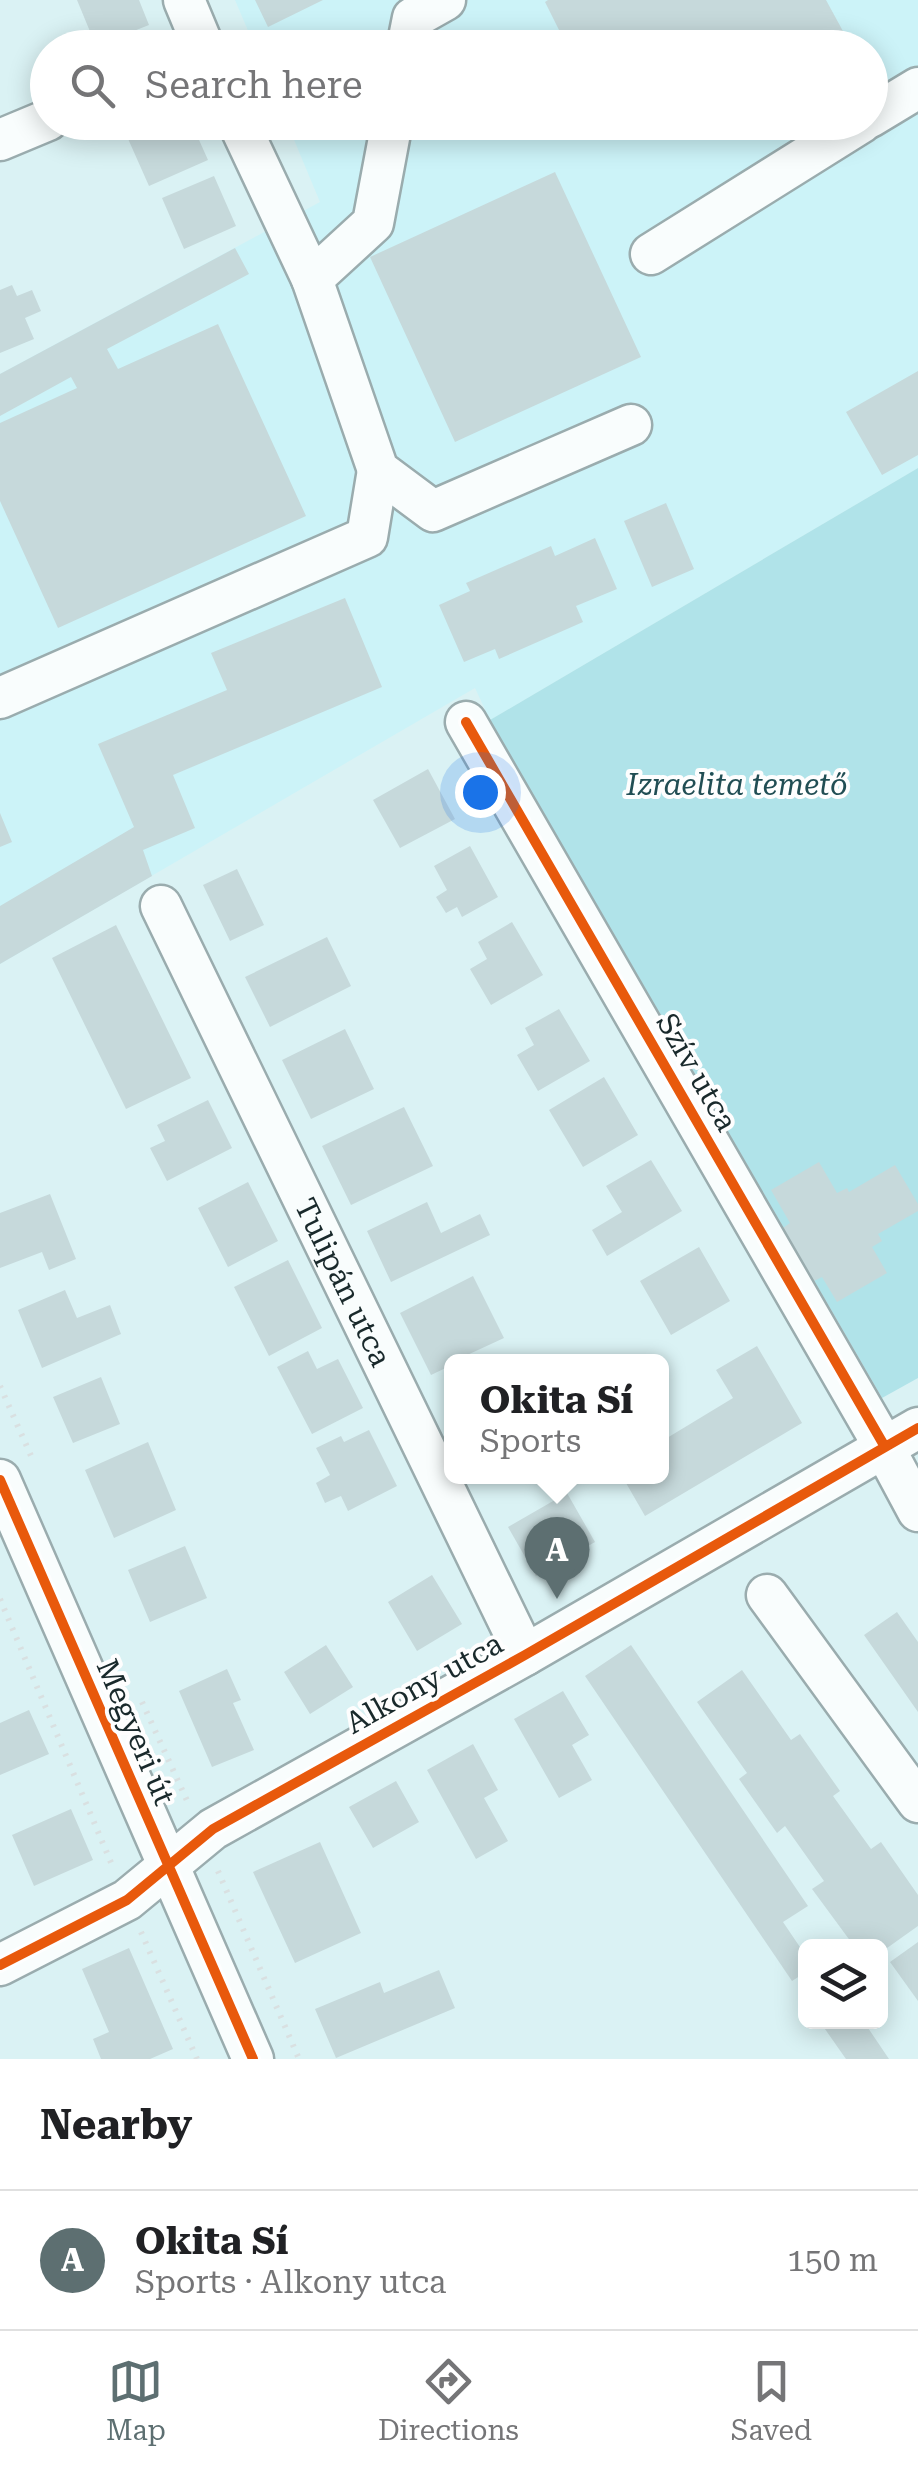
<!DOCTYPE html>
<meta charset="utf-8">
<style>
:root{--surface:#fff;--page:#f6f6f6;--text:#202124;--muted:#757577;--line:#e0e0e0;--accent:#5d6f71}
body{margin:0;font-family:"Roboto Serif",serif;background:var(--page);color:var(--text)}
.controls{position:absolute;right:30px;bottom:30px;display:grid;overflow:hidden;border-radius:15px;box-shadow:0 5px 25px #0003}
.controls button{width:90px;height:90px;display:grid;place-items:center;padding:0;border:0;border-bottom:2px solid var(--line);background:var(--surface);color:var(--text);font:50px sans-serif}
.you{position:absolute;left:480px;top:792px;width:35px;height:35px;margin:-25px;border:8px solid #fff;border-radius:50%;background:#1a73e8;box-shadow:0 0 0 15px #1a73e833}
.badge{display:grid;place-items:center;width:65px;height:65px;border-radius:50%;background:var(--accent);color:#fff;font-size:32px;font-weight:700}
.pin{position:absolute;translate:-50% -82px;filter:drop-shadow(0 2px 5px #0008)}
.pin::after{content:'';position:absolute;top:52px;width:35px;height:30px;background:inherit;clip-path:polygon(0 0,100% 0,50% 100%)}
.popup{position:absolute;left:444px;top:1354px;width:225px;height:130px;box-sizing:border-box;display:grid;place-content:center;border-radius:15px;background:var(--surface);filter:drop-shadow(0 2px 8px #0005);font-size:32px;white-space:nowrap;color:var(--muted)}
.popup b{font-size:38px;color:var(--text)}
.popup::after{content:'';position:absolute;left:50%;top:100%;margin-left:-20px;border:20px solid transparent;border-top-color:var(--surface)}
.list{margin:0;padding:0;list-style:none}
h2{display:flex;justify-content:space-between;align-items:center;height:130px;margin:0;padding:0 40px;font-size:42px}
h2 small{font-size:32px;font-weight:400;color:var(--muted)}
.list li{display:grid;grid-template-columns:65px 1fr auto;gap:30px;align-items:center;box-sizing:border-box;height:140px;padding:0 40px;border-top:2px solid var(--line)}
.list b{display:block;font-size:38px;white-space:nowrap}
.list p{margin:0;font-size:32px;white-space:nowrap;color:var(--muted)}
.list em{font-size:32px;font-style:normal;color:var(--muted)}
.icon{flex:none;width:55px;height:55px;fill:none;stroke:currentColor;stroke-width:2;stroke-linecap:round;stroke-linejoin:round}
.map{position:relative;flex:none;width:918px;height:2059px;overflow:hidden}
.search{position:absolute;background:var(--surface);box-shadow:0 5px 25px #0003;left:30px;right:30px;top:30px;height:110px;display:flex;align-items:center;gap:25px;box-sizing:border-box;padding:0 35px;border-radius:55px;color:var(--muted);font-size:38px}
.sheet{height:270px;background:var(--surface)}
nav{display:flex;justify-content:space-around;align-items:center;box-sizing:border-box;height:140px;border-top:2px solid var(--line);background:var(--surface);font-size:28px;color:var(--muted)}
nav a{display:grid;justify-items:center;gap:5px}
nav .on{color:var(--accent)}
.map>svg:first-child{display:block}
.built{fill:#ccf3f8}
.green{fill:#b0e3e9}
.building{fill:#c6d9db}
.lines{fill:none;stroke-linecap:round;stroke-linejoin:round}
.minor-casing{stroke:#9aacae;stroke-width:45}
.path{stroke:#d9e0e1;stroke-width:6;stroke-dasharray:2.5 8;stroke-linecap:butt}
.minor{stroke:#f9fdfd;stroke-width:40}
.cycleway-casing{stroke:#fefefe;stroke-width:16}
.cycleway{stroke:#e8590c;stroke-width:10}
.labels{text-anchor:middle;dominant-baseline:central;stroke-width:8;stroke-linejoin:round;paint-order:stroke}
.park-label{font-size:30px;font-style:italic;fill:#214e54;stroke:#fefefe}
.street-label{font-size:30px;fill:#19292b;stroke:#fefefe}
</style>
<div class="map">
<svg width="918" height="2059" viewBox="0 0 918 2059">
<rect width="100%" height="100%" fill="#daf2f4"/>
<!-- built -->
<path class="built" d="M 235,0 L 918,0 L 918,468 L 490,720 L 475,688 L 0,964 L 0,374 L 320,202 L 287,123 L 870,122 L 870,48 L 255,47 Z"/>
<!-- green -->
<path class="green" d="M 918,468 L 918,1378 L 882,1398 L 490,720 Z"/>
<!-- building -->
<path class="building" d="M 77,0 L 139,0 L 149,25 L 96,46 Z
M 255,0 L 323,0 L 268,27 Z
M 548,0 L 826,0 L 850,44 L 843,48 L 712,48 L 707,37 L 685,48 L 568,48 L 545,2 Z
M 148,122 L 191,122 L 208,160 L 149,186 L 125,132 Z
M 555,172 L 641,357 L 455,442 L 370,257 Z
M 214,176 L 236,226 L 184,249 L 162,198 Z
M 235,248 L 249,274 L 107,349 L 118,369 L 218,324 L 306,516 L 58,628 L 0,501 L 0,423 L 77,388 L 71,377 L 0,416 L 0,374 Z
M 12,285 L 17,296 L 32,290 L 41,311 L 25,318 L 34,339 L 0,353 L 0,290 Z
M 918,371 L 918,455 L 882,475 L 846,412 Z
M 666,503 L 694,569 L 652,587 L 624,521 Z
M 595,538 L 617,589 L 576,606 L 583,622 L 499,659 L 495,649 L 464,662 L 439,605 L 470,591 L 466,583 L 551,546 L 555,556 Z
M 345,598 L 382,687 L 173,775 L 195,828 L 143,850 L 152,876 L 0,964 L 0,906 L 134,827 L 98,744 L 227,690 L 211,653 Z
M 428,769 L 455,819 L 400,848 L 373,800 Z
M 0,813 L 12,842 L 0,847 Z
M 470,846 L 498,897 L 462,917 L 457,907 L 446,913 L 436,897 L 447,890 L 434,866 Z
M 237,869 L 264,925 L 230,941 L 203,885 Z
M 512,922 L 543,975 L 491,1005 L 470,969 L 487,959 L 478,942 Z
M 116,925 L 191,1078 L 126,1109 L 52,958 Z
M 327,937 L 351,986 L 270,1027 L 245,977 Z
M 559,1009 L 590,1061 L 538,1091 L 517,1055 L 534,1045 L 525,1028 Z
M 345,1029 L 374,1089 L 311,1119 L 282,1060 Z
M 604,1077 L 638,1135 L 583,1167 L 549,1110 Z
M 208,1100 L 232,1148 L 167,1181 L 150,1148 L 165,1141 L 157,1125 Z
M 404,1107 L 433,1166 L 351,1205 L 322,1146 Z
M 651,1160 L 682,1211 L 607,1256 L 592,1230 L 622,1212 L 606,1186 Z
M 819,1162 L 837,1193 L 847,1188 L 849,1192 L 895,1165 L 918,1204 L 918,1211 L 878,1234 L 882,1241 L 872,1247 L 887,1273 L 837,1302 L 822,1277 L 814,1281 L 783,1228 L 790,1223 L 771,1190 Z
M 248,1182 L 278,1241 L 228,1267 L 198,1208 Z
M 50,1194 L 76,1259 L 49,1270 L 42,1252 L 0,1268 L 0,1213 Z
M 427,1202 L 441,1233 L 480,1214 L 490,1235 L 391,1282 L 367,1231 Z
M 699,1247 L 730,1301 L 671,1335 L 640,1281 Z
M 288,1260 L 322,1328 L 269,1356 L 234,1287 Z
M 473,1276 L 504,1338 L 452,1362 L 452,1365 L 431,1375 L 400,1313 Z
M 65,1290 L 77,1318 L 110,1305 L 121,1334 L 42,1368 L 18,1310 Z
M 757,1346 L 802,1423 L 645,1516 L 622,1476 L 662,1476 L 662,1429 L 667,1438 L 733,1398 L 716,1370 Z
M 308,1351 L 317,1369 L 338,1359 L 363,1408 L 312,1434 L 277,1367 Z
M 101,1377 L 120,1424 L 73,1443 L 53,1397 Z
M 369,1430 L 397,1486 L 348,1511 L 341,1496 L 325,1503 L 316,1483 L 330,1475 L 316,1448 L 341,1436 L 344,1442 Z
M 148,1442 L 176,1510 L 114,1538 L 85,1470 Z
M 567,1493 L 595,1542 L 536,1576 L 508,1527 Z
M 185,1546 L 207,1598 L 150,1622 L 128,1570 Z
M 432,1575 L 462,1624 L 417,1651 L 388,1602 Z
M 897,1612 L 918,1642 L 918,1712 L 864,1635 Z
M 326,1645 L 353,1687 L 310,1714 L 284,1672 Z
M 631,1645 L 808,1906 L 783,1922 L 806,1956 L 806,1972 L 792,1981 L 585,1676 Z
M 227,1669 L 241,1700 L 233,1703 L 254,1750 L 212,1767 L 179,1691 Z
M 742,1670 L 791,1740 L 800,1734 L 840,1791 L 833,1796 L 871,1849 L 881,1842 L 918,1895 L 918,1926 L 880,1953 L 880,1946 L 854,1946 L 812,1889 L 824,1881 L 785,1826 L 777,1833 L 739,1779 L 747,1773 L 697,1702 Z
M 563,1691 L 589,1735 L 572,1745 L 592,1780 L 559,1798 L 514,1719 Z
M 29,1710 L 49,1754 L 0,1775 L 0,1723 Z
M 473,1744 L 498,1790 L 484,1798 L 508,1841 L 476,1859 L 427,1770 Z
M 396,1781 L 419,1822 L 373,1848 L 349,1807 Z
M 71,1809 L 93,1860 L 34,1886 L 12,1835 Z
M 320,1842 L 361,1933 L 295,1963 L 253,1872 Z
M 918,1942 L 918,2001 L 890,1962 Z
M 129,1948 L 173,2049 L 150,2059 L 101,2059 L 93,2039 L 109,2032 L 82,1969 Z
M 439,1970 L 455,2008 L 336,2058 L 315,2009 L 380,1982 L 384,1993 Z
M 820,2022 L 864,2022 L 889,2059 L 846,2059 Z"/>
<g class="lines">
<defs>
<g id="minor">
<path d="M 184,0 L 204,48"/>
<path d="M 407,48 L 413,18 L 445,0"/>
<path d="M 870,117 L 918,88"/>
<path d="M 238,122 L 312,279 L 373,223 L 392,122"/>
<path d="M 0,140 L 48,120"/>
<path d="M 651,254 L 862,122"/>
<path d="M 312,279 L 378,470 L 433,511 L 631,425"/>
<path d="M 0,698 L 367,537 L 378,470"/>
<path d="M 466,722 L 874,1429 L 918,1511"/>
<path id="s1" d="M 161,906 L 525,1655"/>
<path d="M 0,1480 L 253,2059"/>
<path d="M 767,1595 L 918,1802"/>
<path d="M 0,1965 L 127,1900 L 213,1829 L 525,1655 L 918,1428"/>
</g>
</defs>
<!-- minor casing -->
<use href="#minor" class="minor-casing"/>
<!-- path -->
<path class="path" d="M 0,1386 L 32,1458
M 0,1599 L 112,1865
M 142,1702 L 189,1805
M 218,1871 L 299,2059
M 141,1932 L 197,2059"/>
<!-- minor -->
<use href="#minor" class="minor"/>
<defs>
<path id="cycleway" d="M 466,722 L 885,1447
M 0,1480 L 253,2059
M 0,1965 L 127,1900 L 213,1829 L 525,1655 L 918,1428"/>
</defs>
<!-- cycleway casing -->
<use href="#cycleway" class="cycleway-casing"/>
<!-- cycleway -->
<use href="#cycleway" class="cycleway"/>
</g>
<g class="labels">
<!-- park labels -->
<g class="park-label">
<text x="737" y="784">Izraelita temető</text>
</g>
<!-- street labels -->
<g class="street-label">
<text transform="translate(697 1072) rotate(60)">Szív utca</text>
<text stroke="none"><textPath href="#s1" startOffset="418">Tulipán utca</textPath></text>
<text transform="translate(424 1683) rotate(-29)">Alkony utca</text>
<text transform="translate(136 1732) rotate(67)">Megyeri út</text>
</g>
</g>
</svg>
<div class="controls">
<button><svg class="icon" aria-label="layers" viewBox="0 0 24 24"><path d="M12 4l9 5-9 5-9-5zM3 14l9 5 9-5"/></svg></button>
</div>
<div class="you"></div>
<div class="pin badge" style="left:557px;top:1599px">A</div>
<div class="popup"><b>Okita Sí</b>Sports</div>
<div class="search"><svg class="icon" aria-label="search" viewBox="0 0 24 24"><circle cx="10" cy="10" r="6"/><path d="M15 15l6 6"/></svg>Search here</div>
</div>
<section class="sheet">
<h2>Nearby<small></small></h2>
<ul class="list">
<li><span class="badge">A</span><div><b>Okita Sí</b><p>Sports · Alkony utca</p></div><em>150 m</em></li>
</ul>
</section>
<nav>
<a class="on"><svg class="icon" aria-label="map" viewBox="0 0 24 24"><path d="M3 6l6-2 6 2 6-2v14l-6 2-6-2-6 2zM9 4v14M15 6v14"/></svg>Map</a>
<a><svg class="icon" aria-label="directions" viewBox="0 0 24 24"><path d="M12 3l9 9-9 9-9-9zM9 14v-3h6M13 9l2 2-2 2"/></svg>Directions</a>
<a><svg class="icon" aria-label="saved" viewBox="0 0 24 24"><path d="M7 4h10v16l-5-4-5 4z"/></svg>Saved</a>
</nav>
